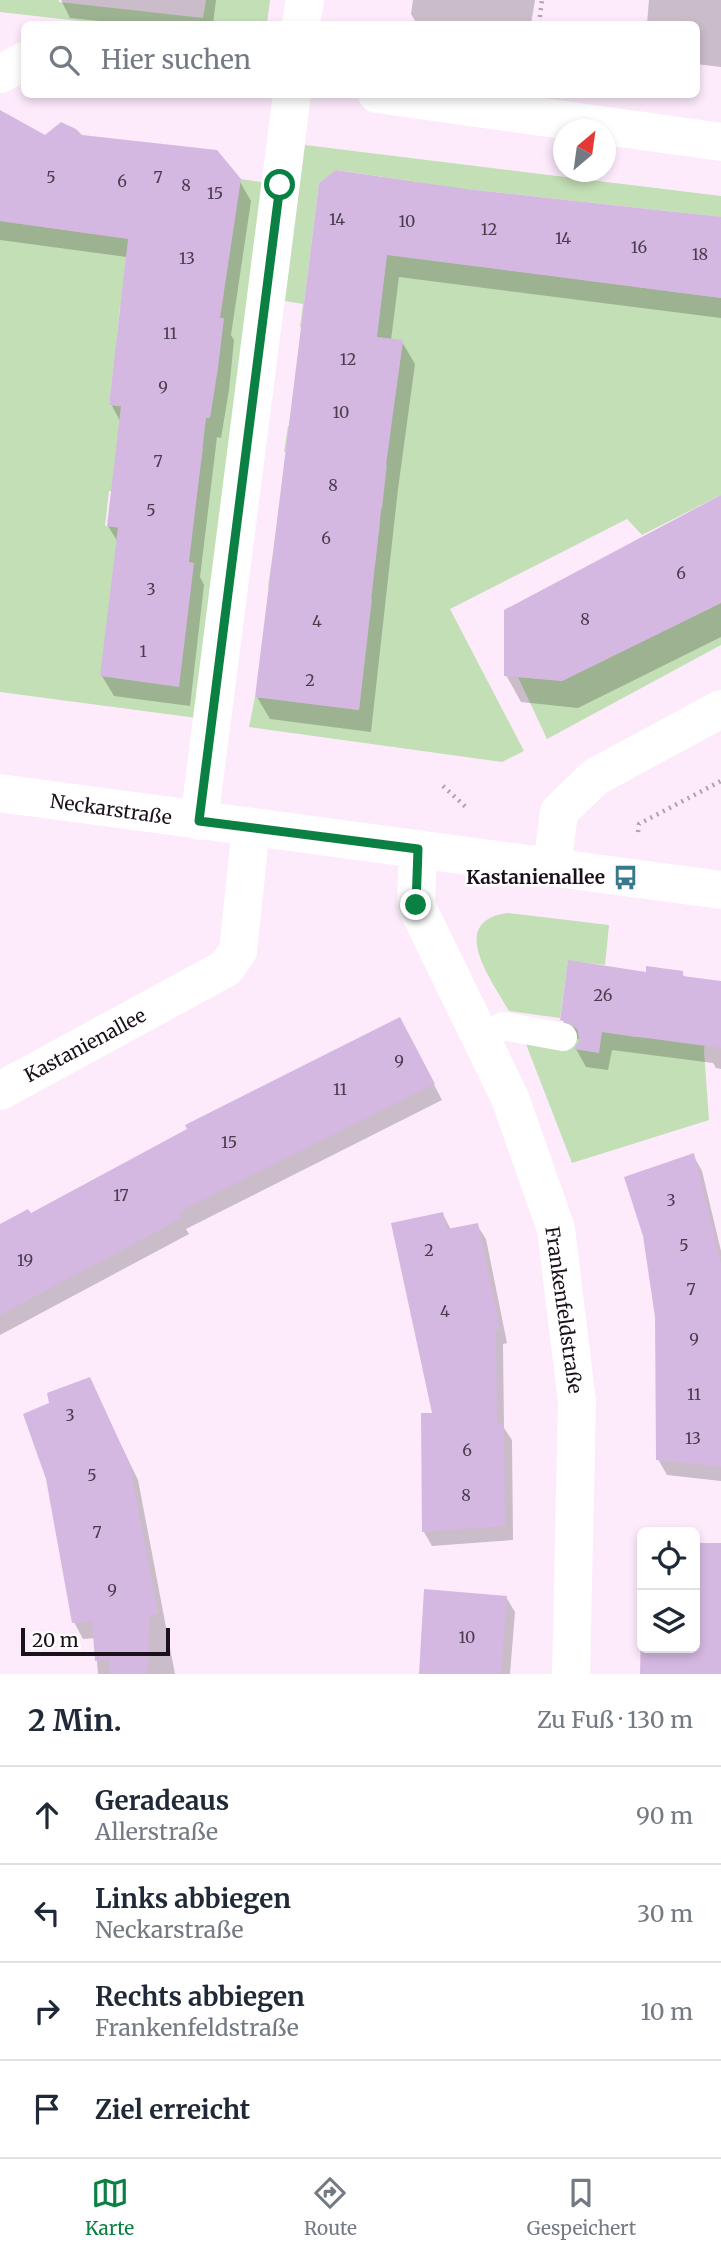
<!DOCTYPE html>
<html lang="de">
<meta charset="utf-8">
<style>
:root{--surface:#fff;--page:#f6f6f7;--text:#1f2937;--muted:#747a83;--line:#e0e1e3;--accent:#0b8043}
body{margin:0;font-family:Merriweather,serif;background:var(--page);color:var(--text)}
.controls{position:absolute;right:21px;bottom:21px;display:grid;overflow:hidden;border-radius:10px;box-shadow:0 4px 10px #0003}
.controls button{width:63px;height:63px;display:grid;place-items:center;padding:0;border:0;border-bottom:2px solid var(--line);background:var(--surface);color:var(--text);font:35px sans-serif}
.compass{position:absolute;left:553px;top:119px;width:63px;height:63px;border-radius:50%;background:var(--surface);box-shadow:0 4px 10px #0003;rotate:29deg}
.scale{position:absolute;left:21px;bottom:18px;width:149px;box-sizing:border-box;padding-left:7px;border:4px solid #1b111b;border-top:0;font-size:19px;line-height:24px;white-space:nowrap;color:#1b111b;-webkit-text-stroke:5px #fff;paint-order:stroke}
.stop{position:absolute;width:21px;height:21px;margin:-16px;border:5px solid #0b8043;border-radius:50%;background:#fff}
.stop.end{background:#0b8043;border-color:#fff;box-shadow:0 2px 7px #0008}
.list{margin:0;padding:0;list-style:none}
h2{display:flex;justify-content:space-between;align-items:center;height:91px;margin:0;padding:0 28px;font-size:30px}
h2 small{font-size:23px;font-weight:400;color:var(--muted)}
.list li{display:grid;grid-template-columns:46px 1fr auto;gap:21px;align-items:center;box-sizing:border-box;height:98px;padding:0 28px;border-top:2px solid var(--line)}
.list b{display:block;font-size:26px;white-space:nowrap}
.list p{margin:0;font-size:23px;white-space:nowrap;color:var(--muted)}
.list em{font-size:23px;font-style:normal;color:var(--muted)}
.icon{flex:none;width:38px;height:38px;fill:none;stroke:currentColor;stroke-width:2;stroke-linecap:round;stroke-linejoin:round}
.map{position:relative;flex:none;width:721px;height:1674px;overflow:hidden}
.search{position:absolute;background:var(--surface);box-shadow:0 4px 10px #0003;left:21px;right:21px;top:21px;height:77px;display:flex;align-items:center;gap:18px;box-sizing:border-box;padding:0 24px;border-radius:10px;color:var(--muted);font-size:26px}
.sheet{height:483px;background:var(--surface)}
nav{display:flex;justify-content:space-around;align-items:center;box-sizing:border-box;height:98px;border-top:2px solid var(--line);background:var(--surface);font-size:19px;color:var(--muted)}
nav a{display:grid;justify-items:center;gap:4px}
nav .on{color:var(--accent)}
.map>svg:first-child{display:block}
.green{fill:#c3dfb6;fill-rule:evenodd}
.shadow{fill:#0003}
.building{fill:#d5b8e2}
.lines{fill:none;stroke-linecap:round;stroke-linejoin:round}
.path{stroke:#b1a2b1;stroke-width:4.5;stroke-dasharray:2 5;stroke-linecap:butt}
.service{stroke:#fff;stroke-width:28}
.minor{stroke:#fff;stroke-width:38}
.route{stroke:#0b8043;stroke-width:9}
.labels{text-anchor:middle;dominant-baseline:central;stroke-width:5;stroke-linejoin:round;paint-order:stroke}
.number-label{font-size:16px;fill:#4a3b4d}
.street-label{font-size:19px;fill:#1b111b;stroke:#fff}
.poi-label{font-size:19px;font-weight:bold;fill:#1b111b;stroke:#fff;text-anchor:end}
</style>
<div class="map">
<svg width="721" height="1674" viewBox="0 0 721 1674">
<rect width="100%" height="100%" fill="#fdebfc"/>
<!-- green -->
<path class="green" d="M 0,0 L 59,0 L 59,2 L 203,18 L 206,0 L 270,0 L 267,24 L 106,24 L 0,12 Z
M 305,145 L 721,196 L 721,217 L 457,188 L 337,170 L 319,183 L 304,304 L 379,314 L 387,254 L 721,298 L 721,495 L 642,535 L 627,519 L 450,609 L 524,751 L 502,762 L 249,727 L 255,697 L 359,710 L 372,599 L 268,587 L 273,553 L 375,564 L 380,523 L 365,507 L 382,509 L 387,465 L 284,452 L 288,426 L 389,439 L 380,380 L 397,382 L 403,341 L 300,327 L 303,304 L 285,301 Z
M 241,179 L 280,185 L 212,720 L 0,692 L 0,221 L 94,234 ZM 120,306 L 223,319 L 210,418 L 109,405 L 114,363 L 133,350 L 116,347 ZM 118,437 L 203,448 L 191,537 L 105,526 L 109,491 L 135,494 Z
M 721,603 L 721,645 L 547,739 L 518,677 L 562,681 Z
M 507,913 L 609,925 L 605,965 L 568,961 L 560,1018 L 509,1011 C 493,982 446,922 507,913 Z
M 564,1026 L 635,1037 L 705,1039 L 704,1051 L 709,1120 L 572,1163 L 524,1039 Z"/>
<!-- shadow -->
<path class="shadow" d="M 61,0 L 216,0 L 213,24 L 131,24 L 70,18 Z
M 413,0 L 535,0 L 531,24 L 417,24 L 411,14 Z
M 649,0 L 721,0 L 721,67 L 696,64 L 696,24 L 647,24 Z
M 0,125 L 45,137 L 81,137 L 239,180 L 251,201 L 231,335 L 234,340 L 229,390 L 221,438 L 217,437 L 200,577 L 204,585 L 190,706 L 114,696 L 102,676 L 118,542 L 108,526 L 121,423 L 111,404 L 127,257 L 0,240 Z
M 337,171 L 530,198 L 721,217 L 721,318 L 399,277 L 391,340 L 402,342 L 415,364 L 398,489 L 371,732 L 270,719 L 257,697 Z
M 721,497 L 721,637 L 578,708 L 521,702 L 506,675 L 506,611 Z
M 682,973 L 685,978 L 721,983 L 721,1069 L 716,1068 L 713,1063 L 612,1050 L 608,1070 L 586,1067 L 576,1049 L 581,1040 L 572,1037 L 562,1019 L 647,974 Z
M 408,1035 L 442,1100 L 186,1229 L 189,1234 L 0,1335 L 0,1226 L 30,1215 Z
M 693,1155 L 702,1171 L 721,1251 L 721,1481 L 667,1475 L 658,1459 L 657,1317 Z
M 443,1214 L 451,1230 L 477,1225 L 486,1239 L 507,1343 L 503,1344 L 504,1428 L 512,1440 L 513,1540 L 432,1546 L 424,1532 L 434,1415 Z
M 89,1379 L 138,1480 L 175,1674 L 98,1674 L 95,1638 L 83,1639 L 74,1622 L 52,1404 Z
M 695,1544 L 721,1545 L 721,1674 L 642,1674 L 642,1648 L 695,1648 Z
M 426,1591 L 506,1597 L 515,1612 L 510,1674 L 421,1674 Z"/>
<!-- building -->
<path class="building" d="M 0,110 L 45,135 L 61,122 L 76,129 L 82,135 L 217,150 L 241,179 L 220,318 L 224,318 L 218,368 L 210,418 L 206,418 L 189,562 L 194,563 L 179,687 L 100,676 L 118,527 L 107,526 L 121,406 L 109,405 L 128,239 L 0,221 Z
M 336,170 L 457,188 L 721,217 L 721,298 L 387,255 L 377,337 L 403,340 L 386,465 L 359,710 L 255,697 L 319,183 Z
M 721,495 L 721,603 L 562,681 L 504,676 L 504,610 Z
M 568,960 L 646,972 L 646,966 L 683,971 L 683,976 L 721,981 L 721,1048 L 602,1032 L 599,1053 L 574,1049 L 579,1041 L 578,1031 L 573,1024 L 560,1020 Z
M 400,1017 L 435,1084 L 179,1212 L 182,1218 L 0,1315 L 0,1224 L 28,1209 L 31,1213 L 187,1129 L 185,1125 Z
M 694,1153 L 721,1264 L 721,1467 L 656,1460 L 655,1317 L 643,1236 L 624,1177 Z
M 443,1212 L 447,1229 L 478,1223 L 500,1329 L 496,1330 L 497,1424 L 504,1424 L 505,1526 L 422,1532 L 421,1413 L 432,1413 L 391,1223 Z
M 90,1377 L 129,1462 L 158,1614 L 149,1616 L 148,1674 L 109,1674 L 109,1659 L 95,1661 L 92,1621 L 72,1623 L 46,1479 L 23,1414 L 49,1403 L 47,1393 Z
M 695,1543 L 721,1543 L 721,1674 L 640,1674 L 642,1579 L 642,1648 L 695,1648 Z
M 424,1589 L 507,1596 L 501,1674 L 419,1674 Z"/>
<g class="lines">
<!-- path -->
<path class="path" d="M 539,24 L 542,0
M 443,786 L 468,809
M 638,832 L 639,824 L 721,781"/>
<!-- service -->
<path class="service" d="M 481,1037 L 503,1026 L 563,1037"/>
<!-- minor -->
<path class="minor" d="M 301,24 L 305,0
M 0,74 L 24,61
M 377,94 L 721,142
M 0,793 L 721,890
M 199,821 L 292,94
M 418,849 L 416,905 L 510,1098 L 556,1229 L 577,1402 L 571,1674
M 552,867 L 559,812 L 595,777 L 721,709
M 0,1091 L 226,968 L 238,951 L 251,827"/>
</g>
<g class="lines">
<!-- route -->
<path class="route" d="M 280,185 L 199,821 L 418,849 L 416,905"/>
</g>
<!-- icons -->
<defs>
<symbol id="bus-bare" viewBox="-9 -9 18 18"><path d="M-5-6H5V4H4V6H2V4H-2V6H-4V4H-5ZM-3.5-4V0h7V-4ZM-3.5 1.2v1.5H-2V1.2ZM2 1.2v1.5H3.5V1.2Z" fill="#37788b" stroke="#fff" stroke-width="2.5" paint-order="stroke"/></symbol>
</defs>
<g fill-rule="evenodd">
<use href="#bus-bare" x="608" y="860" width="35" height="35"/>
</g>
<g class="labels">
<!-- number labels -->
<g class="number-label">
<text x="51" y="177">5</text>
<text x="158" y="177">7</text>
<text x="122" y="181">6</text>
<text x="186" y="185">8</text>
<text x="215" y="193">15</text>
<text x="337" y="219">14</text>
<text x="407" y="221">10</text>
<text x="489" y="229">12</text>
<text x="563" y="238">14</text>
<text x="639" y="247">16</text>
<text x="700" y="254">18</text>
<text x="187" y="258">13</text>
<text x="170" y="333">11</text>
<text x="348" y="359">12</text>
<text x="163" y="387">9</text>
<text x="341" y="412">10</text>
<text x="158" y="461">7</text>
<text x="333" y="485">8</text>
<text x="151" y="510">5</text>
<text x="326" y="538">6</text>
<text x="681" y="573">6</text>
<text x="151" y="589">3</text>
<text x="585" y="619">8</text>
<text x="317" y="621">4</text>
<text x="143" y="651">1</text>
<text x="310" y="680">2</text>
<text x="603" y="995">26</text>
<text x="399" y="1061">9</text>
<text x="340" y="1089">11</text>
<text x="229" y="1142">15</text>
<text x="121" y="1195">17</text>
<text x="671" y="1200">3</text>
<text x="684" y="1245">5</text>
<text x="429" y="1250">2</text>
<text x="25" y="1260">19</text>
<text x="691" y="1289">7</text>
<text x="445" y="1311">4</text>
<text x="694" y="1339">9</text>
<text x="694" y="1394">11</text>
<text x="70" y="1415">3</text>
<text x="693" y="1438">13</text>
<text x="467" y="1450">6</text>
<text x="92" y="1475">5</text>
<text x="466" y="1495">8</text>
<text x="97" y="1532">7</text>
<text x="112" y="1590">9</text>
<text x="467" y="1637">10</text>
</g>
<!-- street labels -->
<g class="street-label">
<text transform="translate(111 809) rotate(8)">Neckarstraße</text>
<text transform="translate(85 1045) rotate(-28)">Kastanienallee</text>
<text transform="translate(564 1310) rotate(82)">Frankenfeldstraße</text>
</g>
<!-- poi labels -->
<g class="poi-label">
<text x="605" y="877">Kastanienallee</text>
</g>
</g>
</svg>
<div class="controls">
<button><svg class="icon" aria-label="locate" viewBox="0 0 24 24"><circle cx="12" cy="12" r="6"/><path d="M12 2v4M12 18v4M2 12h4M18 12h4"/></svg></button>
<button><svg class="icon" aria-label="layers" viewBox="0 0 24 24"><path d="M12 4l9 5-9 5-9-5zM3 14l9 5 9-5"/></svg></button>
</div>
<svg class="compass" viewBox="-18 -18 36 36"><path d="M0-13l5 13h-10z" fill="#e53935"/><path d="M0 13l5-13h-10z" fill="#747a83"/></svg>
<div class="scale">20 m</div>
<div class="stop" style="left:280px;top:185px"></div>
<div class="stop end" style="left:416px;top:905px"></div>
<div class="search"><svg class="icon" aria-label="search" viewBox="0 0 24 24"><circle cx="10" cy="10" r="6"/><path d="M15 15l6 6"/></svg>Hier suchen</div>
</div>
<section class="sheet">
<h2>2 Min.<small>Zu Fuß · 130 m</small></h2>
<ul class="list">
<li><svg class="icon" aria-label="ahead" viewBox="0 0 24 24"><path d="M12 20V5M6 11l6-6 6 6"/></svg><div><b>Geradeaus</b><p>Allerstraße</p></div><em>90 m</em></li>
<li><svg class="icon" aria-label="left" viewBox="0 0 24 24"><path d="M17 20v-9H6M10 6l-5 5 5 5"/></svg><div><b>Links abbiegen</b><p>Neckarstraße</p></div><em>30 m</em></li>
<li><svg class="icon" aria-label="right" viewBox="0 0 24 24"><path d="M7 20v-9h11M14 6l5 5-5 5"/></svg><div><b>Rechts abbiegen</b><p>Frankenfeldstraße</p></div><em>10 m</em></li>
<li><svg class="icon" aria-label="arrive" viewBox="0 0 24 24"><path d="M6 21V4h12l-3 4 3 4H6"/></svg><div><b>Ziel erreicht</b></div></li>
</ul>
</section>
<nav>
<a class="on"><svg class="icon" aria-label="map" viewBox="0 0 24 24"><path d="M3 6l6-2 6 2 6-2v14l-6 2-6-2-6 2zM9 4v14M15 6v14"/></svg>Karte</a>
<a><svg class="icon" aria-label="directions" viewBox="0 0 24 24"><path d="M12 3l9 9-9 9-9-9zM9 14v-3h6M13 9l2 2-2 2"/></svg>Route</a>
<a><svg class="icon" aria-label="saved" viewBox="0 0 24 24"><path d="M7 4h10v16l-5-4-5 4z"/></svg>Gespeichert</a>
</nav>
